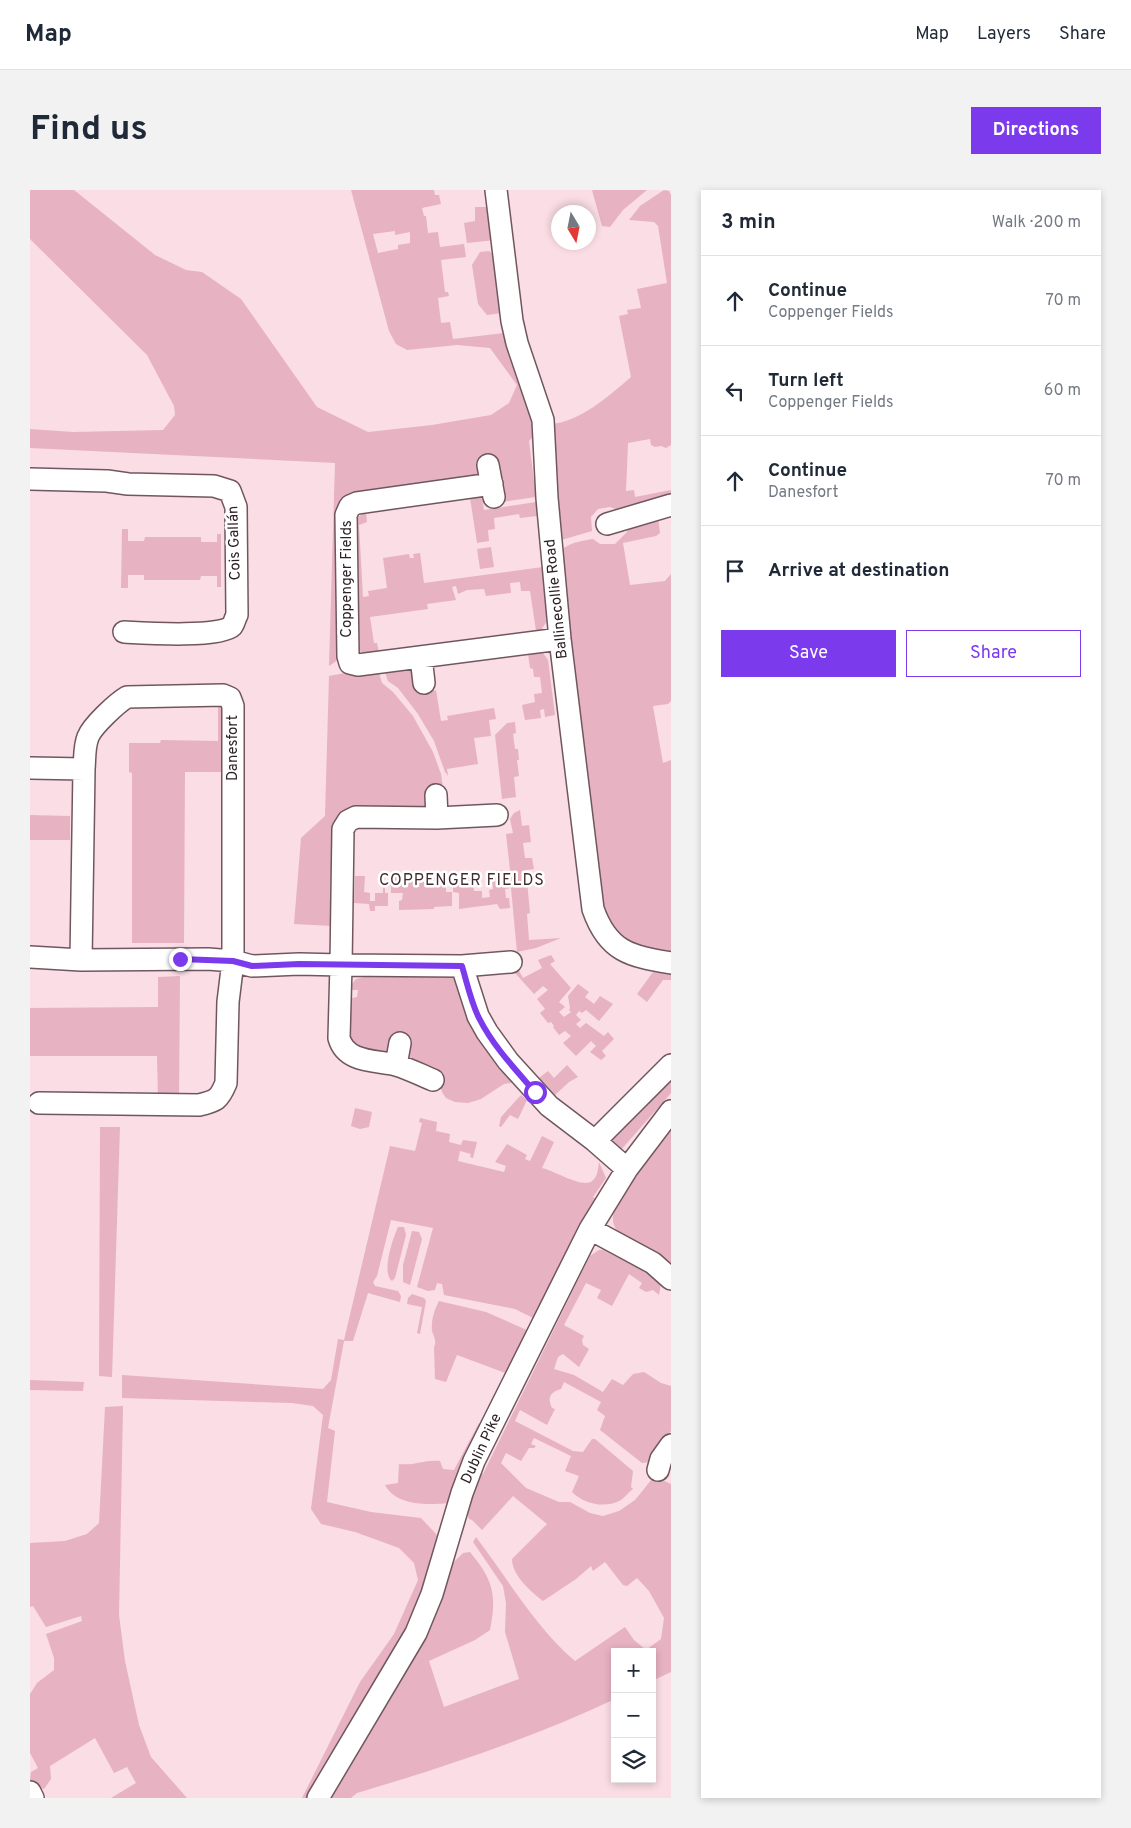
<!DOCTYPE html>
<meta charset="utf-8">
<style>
:root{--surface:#fff;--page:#f2f2f3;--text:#1f2937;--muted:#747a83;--line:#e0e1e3;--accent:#7c3aed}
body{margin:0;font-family:Overpass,sans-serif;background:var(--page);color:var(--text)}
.controls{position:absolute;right:15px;bottom:15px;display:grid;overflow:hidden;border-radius:0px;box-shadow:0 2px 8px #0003}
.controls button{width:45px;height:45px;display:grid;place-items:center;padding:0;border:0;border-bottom:1px solid var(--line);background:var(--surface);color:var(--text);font:25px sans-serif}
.compass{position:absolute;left:521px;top:15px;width:45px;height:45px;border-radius:50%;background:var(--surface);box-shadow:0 2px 8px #0003;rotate:170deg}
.stop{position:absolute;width:15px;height:15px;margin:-11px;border:4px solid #7c3aed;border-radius:50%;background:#fff}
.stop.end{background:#7c3aed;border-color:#fff;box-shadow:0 1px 5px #0008}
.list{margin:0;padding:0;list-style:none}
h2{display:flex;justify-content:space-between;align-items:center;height:65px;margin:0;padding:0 20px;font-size:21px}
h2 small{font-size:16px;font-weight:400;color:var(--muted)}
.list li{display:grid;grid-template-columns:32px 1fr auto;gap:15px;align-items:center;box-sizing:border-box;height:90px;padding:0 20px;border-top:1px solid var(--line)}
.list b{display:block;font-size:19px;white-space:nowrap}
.list p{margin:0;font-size:16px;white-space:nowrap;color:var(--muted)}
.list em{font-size:16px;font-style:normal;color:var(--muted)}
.actions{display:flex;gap:10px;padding:15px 20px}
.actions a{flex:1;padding:11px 0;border:1px solid var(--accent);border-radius:0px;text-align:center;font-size:18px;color:var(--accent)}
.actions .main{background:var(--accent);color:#fff}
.icon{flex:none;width:28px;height:28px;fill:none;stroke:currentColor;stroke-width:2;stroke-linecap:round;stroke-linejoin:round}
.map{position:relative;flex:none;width:641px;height:1608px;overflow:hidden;border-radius:0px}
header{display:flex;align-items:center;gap:30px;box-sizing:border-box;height:70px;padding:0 25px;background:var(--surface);border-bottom:1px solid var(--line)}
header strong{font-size:24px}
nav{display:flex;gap:28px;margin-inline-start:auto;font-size:18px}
.intro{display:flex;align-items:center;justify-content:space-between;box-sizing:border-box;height:120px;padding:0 30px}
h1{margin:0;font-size:35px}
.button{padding:12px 22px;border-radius:0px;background:var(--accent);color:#fff;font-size:18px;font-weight:700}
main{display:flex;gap:30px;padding:0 30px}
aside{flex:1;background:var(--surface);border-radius:0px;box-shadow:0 2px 8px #0003}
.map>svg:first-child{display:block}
.green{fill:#e7b2c2;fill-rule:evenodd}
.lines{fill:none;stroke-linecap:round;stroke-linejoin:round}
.minor-casing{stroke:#70575f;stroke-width:24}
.minor{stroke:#fff;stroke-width:21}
.route{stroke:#7c3aed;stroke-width:6}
.labels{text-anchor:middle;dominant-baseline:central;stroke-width:5;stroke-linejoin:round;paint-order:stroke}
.street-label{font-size:15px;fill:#2d2225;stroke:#fff}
.neighbourhood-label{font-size:16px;letter-spacing:1px;fill:#402a31;stroke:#fff}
</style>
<header>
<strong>Map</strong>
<nav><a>Map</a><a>Layers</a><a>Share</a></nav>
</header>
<div class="intro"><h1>Find us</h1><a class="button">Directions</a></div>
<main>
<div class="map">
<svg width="641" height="1608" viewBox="0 0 641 1608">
<rect width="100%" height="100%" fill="#fadde5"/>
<!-- green -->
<path class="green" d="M 0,0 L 44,0 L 125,65 L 156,80 L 172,82 L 211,109 L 287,217 L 338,242 L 402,235 L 461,225 L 479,213 L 487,195 L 460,158 L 427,155 L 377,160 L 366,154 L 359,141 L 321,0 L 404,0 L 405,5 L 409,5 L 411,14 L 392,18 L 394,26 L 396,26 L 398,43 L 408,42 L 410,57 L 434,54 L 436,67 L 411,70 L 415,102 L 418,102 L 419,106 L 408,108 L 411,133 L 420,132 L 423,149 L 474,143 L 500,206 L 505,245 L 499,251 L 506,307 L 472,312 L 451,285 L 328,302 L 308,470 L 299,476 L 305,273 L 0,258 L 0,239 L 43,242 L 133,240 L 145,225 L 144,216 L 117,165 L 0,49 ZM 365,41 L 365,45 L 380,42 L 380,53 L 368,55 L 368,59 L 348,63 L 343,44 Z
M 562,0 L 617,0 L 593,20 L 580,37 L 572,36 Z
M 634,0 L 639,1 L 641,5 L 641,255 L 636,258 L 631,256 L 625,257 L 621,255 L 620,249 L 598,253 L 596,301 L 604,300 L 605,307 L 641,300 L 641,311 L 594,322 L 580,317 L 568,319 L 561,327 L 562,341 L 528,351 L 520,234 C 549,233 580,205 601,187 L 589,126 L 598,124 L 597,120 L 611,118 L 607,99 L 637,93 L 628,36 L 624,32 L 599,30 L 610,16 Z
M 445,17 L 458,17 L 465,50 L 437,53 L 434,33 L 445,31 Z
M 459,61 L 466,67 L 472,123 L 457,125 L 448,114 L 442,75 L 450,62 Z
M 449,307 L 452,309 L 454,320 L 506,312 L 507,326 L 490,328 L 489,324 L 464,328 L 465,339 L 458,340 L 459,351 L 447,353 L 440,308 Z
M 336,322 L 337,332 L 329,335 L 333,407 L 339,406 L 338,401 L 357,398 L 353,368 L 379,364 L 380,368 L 384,368 L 383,364 L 390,363 L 394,393 L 513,377 L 517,431 L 511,440 L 506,441 L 500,401 L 491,401 L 490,392 L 480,393 L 481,403 L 456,406 L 454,399 L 437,400 L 428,404 L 426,396 L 422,397 L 426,410 L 397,414 L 398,419 L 340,427 L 344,453 L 347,453 L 349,462 C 340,463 331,466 327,457 L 328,327 Z
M 628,327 L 630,343 L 626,346 L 593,353 L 600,395 L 635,391 L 641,384 L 641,511 L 638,514 L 623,516 L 633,573 L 641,570 L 641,767 L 593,753 L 574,727 L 528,363 C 537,353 550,351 563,349 L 570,354 L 585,354 L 597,342 L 599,335 Z
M 92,339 L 98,339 L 98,351 L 114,351 L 115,347 L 171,347 L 171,352 L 187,352 L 187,344 L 191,344 L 191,397 L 187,397 L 187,386 L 171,386 L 170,390 L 114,390 L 114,385 L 98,385 L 98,398 L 91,398 Z
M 461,357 L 464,377 L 450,379 L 447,359 Z
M 513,463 L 518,470 L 525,525 L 515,527 L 514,519 L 510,520 L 511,528 L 495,530 L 492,515 L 505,512 L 504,504 L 512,503 L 510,487 L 504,487 L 503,479 L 500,478 L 498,464 Z
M 381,478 L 403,497 L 404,501 L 406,500 L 411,531 L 418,530 L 417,526 L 464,518 L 466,529 L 459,530 L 461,546 L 444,548 L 448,574 L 417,579 L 418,586 L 415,582 L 404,551 L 388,524 L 368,498 L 358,491 L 355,482 Z
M 331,480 L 332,486 L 349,483 L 352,493 L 363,502 L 383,526 L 403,562 L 411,584 L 413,598 L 399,599 L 400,615 L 392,622 L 328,621 L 302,736 L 264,734 L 271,648 L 295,626 L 299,486 Z
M 188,515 L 193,517 L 193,582 L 155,582 L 154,753 L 102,753 L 102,583 L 99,582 L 99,553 L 130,553 L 131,550 L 188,551 Z
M 485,532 L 486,543 L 483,544 L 485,559 L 488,559 L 489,570 L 487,570 L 489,586 L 484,587 L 486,607 L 472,609 L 465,545 L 477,533 Z
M 490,620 L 492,636 L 499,635 L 501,652 L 493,653 L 495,668 L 502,668 L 504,679 L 496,680 L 500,723 L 497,724 L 499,750 L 531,748 L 506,758 L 487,762 L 481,698 L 475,699 L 476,708 L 479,708 L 480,718 L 470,719 L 467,714 L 429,719 L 429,703 L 423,702 L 423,683 L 443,682 L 444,701 L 452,701 L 452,708 L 460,707 L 459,700 L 463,699 L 461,681 L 480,680 L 476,644 L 483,643 L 480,629 L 484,623 Z
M 0,625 L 40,626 L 40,650 L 0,650 Z
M 362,684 L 403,684 L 403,687 L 416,687 L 416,702 L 422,702 L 422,716 L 404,717 L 404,719 L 369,720 L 369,711 L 372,710 L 373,703 L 361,703 L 361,696 L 355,697 L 355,703 L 358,703 L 358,716 L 345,716 L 345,721 L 340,721 L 339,714 L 324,713 L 325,686 L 335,686 L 334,702 L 340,703 L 340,711 L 345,711 L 345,703 L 353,703 L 353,692 L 362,692 Z
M 521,765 L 525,771 L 520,774 L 541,798 L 529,812 L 535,817 L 529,822 L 534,827 L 541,822 L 539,820 L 540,818 L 538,806 L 548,794 L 559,802 L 555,807 L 564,814 L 570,806 L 583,814 L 569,831 L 556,820 L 552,823 L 549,821 L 546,825 L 551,830 L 546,834 L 550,838 L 556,833 L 574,846 L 578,842 L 584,849 L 572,861 L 576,866 L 571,870 L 560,862 L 566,856 L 561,851 L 546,866 L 533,853 L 541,846 L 535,841 L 529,845 L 523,837 L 524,836 L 521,832 L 518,833 L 510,823 L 515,819 L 507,809 L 518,800 L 513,796 L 504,804 L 485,783 L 489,781 L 493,788 L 512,778 L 508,770 Z
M 623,782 L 641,785 L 641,790 L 633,790 L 617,812 L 607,804 Z
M 339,784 L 425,785 L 487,892 L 474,894 L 451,909 L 438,913 L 425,912 L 416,908 L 412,902 L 408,886 L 356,867 L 326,861 L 319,844 L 322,808 L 327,807 L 328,800 L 322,800 L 322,794 L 326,789 L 338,786 Z
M 150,786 L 149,909 L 128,909 L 127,866 L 0,866 L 0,818 L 128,817 L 128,787 Z
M 537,875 L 548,887 L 539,892 L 525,905 L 509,888 L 518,881 L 524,888 Z
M 641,885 L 641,903 L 590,961 L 581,954 L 580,950 Z
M 491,905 L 497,910 L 488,929 L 480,925 L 471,937 L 469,936 L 471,927 Z
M 325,918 L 342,922 L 339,937 L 330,939 L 321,936 Z
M 390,928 L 407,932 L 406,941 L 420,944 L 419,952 L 431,955 L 433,950 L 447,952 L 443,968 L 440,967 L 441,964 L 430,961 L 428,971 L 474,982 L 476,976 L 465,972 L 477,954 L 497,965 L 495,969 L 500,971 L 512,946 L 524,952 L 512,978 C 523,980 553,999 562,991 C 568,987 568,978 569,972 L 576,988 L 563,1007 L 566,1009 L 505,1129 L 485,1119 L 414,1105 L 412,1094 L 407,1093 L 405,1100 L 398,1101 L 387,1097 L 403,1038 L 361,1030 L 347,1086 L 343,1092 L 345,1096 L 368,1101 L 371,1106 L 370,1112 L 338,1103 L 323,1151 L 314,1151 L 298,1238 L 305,1241 L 297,1312 L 341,1322 L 391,1328 L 407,1345 L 409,1351 L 394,1411 L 282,1608 L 272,1608 L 330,1492 L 364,1444 L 388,1390 L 384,1373 L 369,1358 L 325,1342 L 291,1334 L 281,1319 L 293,1225 L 283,1216 L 262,1213 L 92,1208 L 92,1185 L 293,1199 L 301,1190 L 308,1149 L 314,1150 L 360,956 L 385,961 L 392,933 L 389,932 Z
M 641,935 L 641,1078 L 589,1043 C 573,1026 592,1007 602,991 L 598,988 Z
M 70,937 L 90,937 L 82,1187 L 69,1186 Z
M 368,1037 L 374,1037 L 376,1045 L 365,1088 L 362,1091 C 351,1083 363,1048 368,1037 Z
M 382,1041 L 389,1042 L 392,1049 L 380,1095 L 373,1092 L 373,1075 Z
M 569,1060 L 573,1060 L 619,1084 L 631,1094 L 629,1105 L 623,1100 L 616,1102 L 609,1098 L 612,1093 L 599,1084 L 582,1116 L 567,1108 L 571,1100 L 556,1093 L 534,1135 L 554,1146 L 552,1150 L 553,1155 L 559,1159 L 549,1177 L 533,1164 L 528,1167 L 524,1179 L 544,1185 L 573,1202 L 582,1189 L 593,1195 L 603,1184 L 614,1182 L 631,1193 L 641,1196 L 641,1241 L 620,1272 L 612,1273 L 570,1240 L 575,1226 L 567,1220 L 571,1212 L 534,1192 L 531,1199 C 520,1202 517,1208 522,1218 L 525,1219 L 517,1235 L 490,1220 L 485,1231 L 543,1261 L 553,1262 L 562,1249 L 565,1249 L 603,1281 L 601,1297 L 603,1299 C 599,1302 595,1307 591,1310 C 576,1319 554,1314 542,1302 L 549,1286 L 535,1281 L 541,1266 L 504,1248 L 501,1254 L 506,1256 L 504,1258 L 499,1258 L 491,1271 L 476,1263 L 471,1273 L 496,1298 L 529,1312 L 540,1312 L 560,1323 L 573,1326 L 589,1321 L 605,1310 L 622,1289 L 630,1289 L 641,1294 L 641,1482 L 622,1491 L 622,1462 L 585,1462 L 585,1509 C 502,1548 415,1577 327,1603 L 321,1608 L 297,1608 L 408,1412 L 422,1374 L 433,1363 L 440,1362 C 463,1390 467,1404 460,1440 L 445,1450 L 399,1471 L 414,1517 L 489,1489 L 475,1442 L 476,1413 L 473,1396 L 443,1352 L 446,1347 C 478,1389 505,1437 545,1471 L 595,1437 L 604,1450 L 616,1460 L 631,1449 L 634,1428 L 619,1401 L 607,1388 L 597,1396 L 593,1395 L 575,1372 L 563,1381 L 561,1376 L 546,1389 L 513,1411 C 500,1401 482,1385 482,1369 L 517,1334 L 483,1306 L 452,1340 L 442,1330 L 439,1329 L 436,1319 L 448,1283 L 453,1284 L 560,1066 Z
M 382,1104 L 394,1108 L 396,1111 L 390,1144 L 387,1143 L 392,1117 L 377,1114 L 378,1108 Z
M 409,1111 L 456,1122 L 499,1141 L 478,1184 L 427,1165 L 416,1192 L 405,1189 L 404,1157 C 407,1151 404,1147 402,1141 C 401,1131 404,1120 409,1111 Z
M 0,1190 L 54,1192 L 53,1201 L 0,1200 Z
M 93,1216 L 89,1425 L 95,1471 L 109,1535 L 121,1567 L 157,1608 L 81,1608 L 106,1593 L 97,1577 L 84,1583 L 65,1548 L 20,1576 L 21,1589 L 14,1599 L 4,1597 L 0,1590 L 1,1582 L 8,1578 L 0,1563 L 0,1504 L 7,1493 L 24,1480 L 24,1468 L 16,1444 L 52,1431 L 51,1426 L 16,1437 L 3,1416 L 0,1417 L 0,1353 L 35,1351 L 57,1344 L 69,1333 L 75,1217 Z
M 449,1233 L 450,1237 L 418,1313 C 398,1315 366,1316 355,1295 L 368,1293 L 369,1274 C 384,1276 396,1269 410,1271 L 413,1279 L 424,1280 Z"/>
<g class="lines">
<defs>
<path id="minor" d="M 466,0 L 482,131 L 487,153 L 513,230 L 517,308 L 530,449 L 563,719 C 578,762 600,766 641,773
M 458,275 L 464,307
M 0,289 L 77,291 L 98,294 L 184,296 L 200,301 L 206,317 L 207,425 C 205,428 204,434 202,436 C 190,448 113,443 94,442
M 462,294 L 327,313 L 320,316 L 316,325 L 318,466 L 320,473 L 328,475 L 530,449
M 577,334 L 641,315
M 391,467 L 394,493
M 0,578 L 54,579
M 406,605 L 407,628
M 467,625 L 407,628 L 326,627 L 318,631 L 313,639 L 311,775 L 432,776 L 481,772
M 0,767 L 51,770 L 178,769 L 203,771 L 222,776 L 269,774 L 311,775 L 309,848 C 316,873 345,870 366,875 C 379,879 391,885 403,890
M 432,776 L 448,826 L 457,842 L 478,871 L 519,916 L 565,951 L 597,979
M 366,875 L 370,853
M 9,913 L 169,915 C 186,911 189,910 196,893 L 198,812 L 203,771 L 203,516 L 200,508 L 193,505 L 97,507 C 87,513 62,536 58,547 C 54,557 55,568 54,579 L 51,770
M 565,951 L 641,875
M 560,1039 L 623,1073 L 641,1089
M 628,1280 L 631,1269 L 641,1255
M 0,1602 L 3,1608
M 288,1608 L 386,1443 L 402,1404 L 432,1303 L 444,1271 L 560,1039 L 597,979 L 641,921"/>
</defs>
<!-- minor casing -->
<use href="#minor" class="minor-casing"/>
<!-- minor -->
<use href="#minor" class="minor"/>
</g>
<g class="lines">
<!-- route -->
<path class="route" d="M 150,769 L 203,771 L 222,776 L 269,774 L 432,776 C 437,793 441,812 449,828 C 463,856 485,879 505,902"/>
</g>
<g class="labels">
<!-- street labels -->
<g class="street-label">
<text transform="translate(205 353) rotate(-92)">Cois Gallán</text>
<text transform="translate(317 389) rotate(-90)">Coppenger Fields</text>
<text transform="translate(527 409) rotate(-96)">Ballinecollie Road</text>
<text transform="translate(203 558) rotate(-90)">Danesfort</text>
<text transform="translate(452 1259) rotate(-65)">Dublin Pike</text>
</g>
<!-- neighbourhood labels -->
<g class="neighbourhood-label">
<text x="432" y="691">COPPENGER FIELDS</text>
</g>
</g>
</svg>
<div class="controls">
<button>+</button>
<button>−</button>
<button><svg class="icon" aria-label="layers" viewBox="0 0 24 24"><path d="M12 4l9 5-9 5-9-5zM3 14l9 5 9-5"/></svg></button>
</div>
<svg class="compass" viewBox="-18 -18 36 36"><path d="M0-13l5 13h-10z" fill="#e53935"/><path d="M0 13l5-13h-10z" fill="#747a83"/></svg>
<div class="stop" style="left:505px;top:902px"></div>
<div class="stop end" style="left:150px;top:769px"></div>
</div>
<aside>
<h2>3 min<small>Walk · 200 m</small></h2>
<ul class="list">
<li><svg class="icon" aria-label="ahead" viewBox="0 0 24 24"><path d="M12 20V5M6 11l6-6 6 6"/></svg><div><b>Continue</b><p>Coppenger Fields</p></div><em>70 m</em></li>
<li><svg class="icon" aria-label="left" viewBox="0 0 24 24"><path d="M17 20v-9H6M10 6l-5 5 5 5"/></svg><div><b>Turn left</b><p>Coppenger Fields</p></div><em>60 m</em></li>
<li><svg class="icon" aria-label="ahead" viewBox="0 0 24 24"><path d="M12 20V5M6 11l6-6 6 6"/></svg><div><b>Continue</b><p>Danesfort</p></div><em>70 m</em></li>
<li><svg class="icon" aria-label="arrive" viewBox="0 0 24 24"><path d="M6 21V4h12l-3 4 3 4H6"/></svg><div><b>Arrive at destination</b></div></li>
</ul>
<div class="actions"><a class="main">Save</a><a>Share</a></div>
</aside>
</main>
